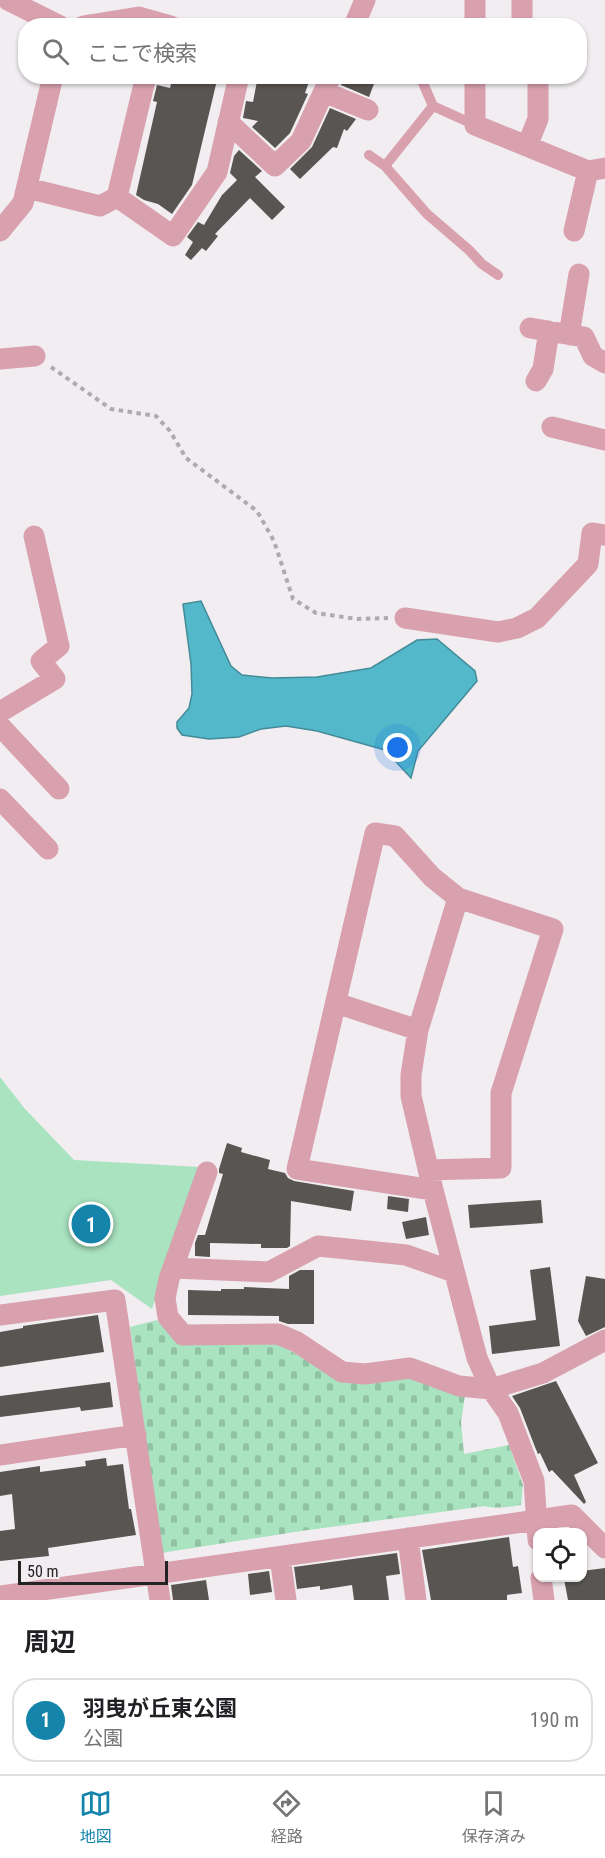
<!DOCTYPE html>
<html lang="ja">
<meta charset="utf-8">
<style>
:root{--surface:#fff;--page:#f6f6f6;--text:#202124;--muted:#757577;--line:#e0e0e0;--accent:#1484ab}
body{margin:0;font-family:"Roboto Condensed","Noto Sans JP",sans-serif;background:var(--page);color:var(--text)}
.controls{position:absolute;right:18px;bottom:18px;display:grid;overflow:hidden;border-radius:12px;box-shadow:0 2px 4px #0004}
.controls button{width:54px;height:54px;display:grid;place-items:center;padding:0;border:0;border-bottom:2px solid var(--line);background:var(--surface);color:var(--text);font:30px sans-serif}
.scale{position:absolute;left:18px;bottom:15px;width:150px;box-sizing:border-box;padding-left:6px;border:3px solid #242324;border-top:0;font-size:16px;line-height:21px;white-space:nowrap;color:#242324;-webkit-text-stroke:4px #f1edf1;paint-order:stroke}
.you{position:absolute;left:398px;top:748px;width:21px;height:21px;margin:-15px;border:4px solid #fff;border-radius:50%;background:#1a73e8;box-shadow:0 0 0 9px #1a73e833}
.badge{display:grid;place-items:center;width:39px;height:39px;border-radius:50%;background:var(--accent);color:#fff;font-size:20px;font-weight:700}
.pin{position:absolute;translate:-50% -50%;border:3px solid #fff;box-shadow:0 2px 6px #0006}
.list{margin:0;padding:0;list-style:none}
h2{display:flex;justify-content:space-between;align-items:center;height:78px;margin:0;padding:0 24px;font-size:26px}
h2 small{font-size:20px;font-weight:400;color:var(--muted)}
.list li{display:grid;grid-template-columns:39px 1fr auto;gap:18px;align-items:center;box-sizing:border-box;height:84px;margin:0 12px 12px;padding:0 12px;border:2px solid var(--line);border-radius:24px}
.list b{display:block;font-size:22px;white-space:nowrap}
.list p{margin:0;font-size:20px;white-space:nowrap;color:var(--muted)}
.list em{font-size:20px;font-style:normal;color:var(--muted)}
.icon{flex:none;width:33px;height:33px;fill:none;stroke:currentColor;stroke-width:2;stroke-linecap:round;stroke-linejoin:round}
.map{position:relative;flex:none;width:605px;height:1600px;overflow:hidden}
.search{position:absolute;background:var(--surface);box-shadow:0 2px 4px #0004;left:18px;right:18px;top:18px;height:66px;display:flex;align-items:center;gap:15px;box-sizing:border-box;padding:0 21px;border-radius:24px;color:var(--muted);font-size:22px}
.sheet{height:174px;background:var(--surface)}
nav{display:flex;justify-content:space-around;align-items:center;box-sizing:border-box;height:84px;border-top:2px solid var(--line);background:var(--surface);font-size:16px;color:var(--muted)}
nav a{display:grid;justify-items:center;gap:3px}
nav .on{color:var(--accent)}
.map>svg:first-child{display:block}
.green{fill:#a9e3bf}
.cemetery{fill:url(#cemetery-stones)}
.water{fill:#52b8ca;stroke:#448b98;stroke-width:1.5}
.building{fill:#595552}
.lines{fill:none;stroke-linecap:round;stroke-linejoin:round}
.path{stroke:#aeaaae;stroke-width:4;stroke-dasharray:4.5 4.5;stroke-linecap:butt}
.service{stroke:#d9a0ae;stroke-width:10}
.minor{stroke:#d9a0ae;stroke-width:21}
</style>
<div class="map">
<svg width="605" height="1600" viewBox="0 0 605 1600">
<defs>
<pattern id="cemetery-stones" width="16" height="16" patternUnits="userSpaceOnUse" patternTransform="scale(1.5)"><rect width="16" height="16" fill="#a9e3bf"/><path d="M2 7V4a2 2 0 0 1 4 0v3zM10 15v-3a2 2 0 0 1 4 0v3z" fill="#91c2a4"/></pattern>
</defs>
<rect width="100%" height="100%" fill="#f1edf1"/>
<!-- green -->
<path class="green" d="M 0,1077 L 25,1109 L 74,1160 L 201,1167 L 152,1309 L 111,1280 L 0,1296 Z"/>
<!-- cemetery -->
<path class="cemetery" d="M 157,1320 L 180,1345 L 278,1344 L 337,1377 L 409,1373 L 465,1395 L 461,1422 L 464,1454 L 509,1445 L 523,1485 L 521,1505 C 511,1507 494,1509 485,1506 L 301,1531 L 161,1553 L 130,1327 Z"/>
<!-- water -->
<path class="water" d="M 201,601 L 231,666 L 242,675 L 272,678 L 317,677 L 371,668 L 417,640 L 437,639 L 475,671 L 477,681 L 418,751 L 411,778 L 385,750 L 317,731 L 286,726 L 261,729 L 239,737 L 209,739 L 182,735 L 177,728 L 177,722 L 189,708 L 192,694 L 191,664 L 183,604 Z"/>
<!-- building -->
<path class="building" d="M 173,76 L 218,76 L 192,185 L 172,214 L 158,204 L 144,200 L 136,195 L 157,102 L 153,101 L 157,85 L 170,88 Z
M 258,76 L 311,76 L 305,93 L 308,94 L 290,133 L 275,148 L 252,127 L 258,121 L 243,118 L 246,101 L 253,102 Z
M 345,76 L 377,76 L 369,97 L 341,85 Z
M 330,108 L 356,119 L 347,131 L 344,129 L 337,148 L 333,147 L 300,179 L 290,169 L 312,147 Z
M 239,150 L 262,171 L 255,177 L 285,207 L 272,220 L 250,198 L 215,234 L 218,236 L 206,251 L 202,248 L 191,260 L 185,255 L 193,242 L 187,237 L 198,222 L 204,225 L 222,195 L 237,180 L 230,173 L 234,156 Z
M 227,1143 L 242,1148 L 241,1152 L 270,1160 L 268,1169 L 285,1173 L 288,1178 L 294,1181 L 354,1191 L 351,1211 L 291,1201 L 290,1246 L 287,1248 L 261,1248 L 261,1244 L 210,1243 L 210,1257 L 195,1256 L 195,1243 L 198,1235 L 205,1235 L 223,1174 L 219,1173 L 219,1169 Z
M 388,1196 L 409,1199 L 408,1212 L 387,1209 Z
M 541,1200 L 543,1223 L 470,1228 L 468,1205 Z
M 426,1217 L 429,1235 L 406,1239 L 402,1222 Z
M 550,1267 L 560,1346 L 492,1354 L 489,1326 L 536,1320 L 530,1270 Z
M 300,1270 L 314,1270 L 314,1324 L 288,1324 L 279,1321 L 279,1316 L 188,1315 L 188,1290 L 221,1291 L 221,1289 L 244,1289 L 244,1287 L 289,1289 L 289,1276 Z
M 586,1276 L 605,1279 L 605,1327 L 586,1336 L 578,1321 Z
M 98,1315 L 104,1352 L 0,1367 L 0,1332 L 23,1328 L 23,1326 Z
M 556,1381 L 598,1463 L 574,1475 L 586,1502 L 584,1504 L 552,1470 L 549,1472 L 540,1453 L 538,1454 L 535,1447 L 520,1408 L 512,1396 Z
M 110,1382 L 113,1407 L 81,1411 L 80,1407 L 0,1417 L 0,1396 Z
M 106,1458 L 107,1466 L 123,1464 L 129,1509 L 131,1509 L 136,1535 L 48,1548 L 49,1556 L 0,1561 L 0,1531 L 15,1529 L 12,1494 L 0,1496 L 0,1472 L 40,1466 L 40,1472 L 86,1466 L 85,1461 Z
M 509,1537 L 513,1567 L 518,1566 L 522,1593 L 507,1595 L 507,1600 L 431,1600 L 422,1550 Z
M 397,1553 L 400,1574 L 386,1576 L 389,1600 L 354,1600 L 352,1585 L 320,1590 L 320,1586 L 297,1589 L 294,1567 Z
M 605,1568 L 605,1600 L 568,1600 L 564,1579 L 582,1578 L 582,1571 Z
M 269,1571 L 272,1592 L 250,1595 L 248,1574 Z
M 206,1580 L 209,1600 L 173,1600 L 171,1585 Z"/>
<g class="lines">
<!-- path -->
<path class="path" d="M 51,367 L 111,409 L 156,416 L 170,431 L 186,458 L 257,511 L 274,541 L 293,599 L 316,613 L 357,619 L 388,618"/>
<!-- service -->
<path class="service" d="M 425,76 L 423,83 L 433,106 L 475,125
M 369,155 L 385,166 L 427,214 L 469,250 L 482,264 L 498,275
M 385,166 L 433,106"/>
<!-- minor -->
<path class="minor" d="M 8,0 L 60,26
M 475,0 L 475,26
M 83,26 L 139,17 L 171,26
M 354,26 L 365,0
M 522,26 L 522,0
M 475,76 L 475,125 L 588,171 L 605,168
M 324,92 L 368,110
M 228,122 L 275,166 L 301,141 L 331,76
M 527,146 L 538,119 L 538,76
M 27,188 L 100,206 L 117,197 L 146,76
M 117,197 L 173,236 L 217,172 L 239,76
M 0,231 L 23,203 L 53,76
M 574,231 L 588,171
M 530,328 L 584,337 L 593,356 L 605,363
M 569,335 L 579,274
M 0,359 L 35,356
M 536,381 L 543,369 L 549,331
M 552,427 L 605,440
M 405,618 L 498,632 L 517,628 L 537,618 L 588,564 L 592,533 L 605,535
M 0,712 L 55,679 L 41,661 L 59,646 L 34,536
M 0,726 L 59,789
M 0,799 L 48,849
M 336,1003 L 418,1030
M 428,1170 L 501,1168 L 501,1093 L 553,929 L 458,898 L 432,877 L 395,836 L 375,833 L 297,1169 L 433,1190
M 207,1172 L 169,1279 L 165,1298 L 168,1317 L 183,1335 L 278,1334 L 297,1342 L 342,1372 L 365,1374 L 410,1368 L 459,1386 L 491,1389 L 477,1358 L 433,1190 L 411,1096 L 411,1075 L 418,1030 L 458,898
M 173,1268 L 269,1272 L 318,1246 L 406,1255 L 454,1272
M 0,1315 L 115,1300 L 160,1600
M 0,1455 L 136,1435
M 408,1538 L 416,1600
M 538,1540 L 534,1481 L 508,1413 L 491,1389 L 543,1373 L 605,1340
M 280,1557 L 286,1600
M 541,1578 L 544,1600
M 0,1596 L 572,1515 L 605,1548"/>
</g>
</svg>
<div class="controls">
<button><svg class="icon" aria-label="locate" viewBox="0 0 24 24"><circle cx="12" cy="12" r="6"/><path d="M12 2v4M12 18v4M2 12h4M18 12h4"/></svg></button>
</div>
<div class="scale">50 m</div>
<div class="you"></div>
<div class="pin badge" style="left:91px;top:1224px">1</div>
<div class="search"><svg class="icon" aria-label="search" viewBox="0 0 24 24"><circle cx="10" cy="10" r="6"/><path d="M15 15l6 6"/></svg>ここで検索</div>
</div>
<section class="sheet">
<h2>周辺<small></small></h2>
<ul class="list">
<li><span class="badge">1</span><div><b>羽曳が丘東公園</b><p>公園</p></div><em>190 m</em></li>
</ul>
</section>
<nav>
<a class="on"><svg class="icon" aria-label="map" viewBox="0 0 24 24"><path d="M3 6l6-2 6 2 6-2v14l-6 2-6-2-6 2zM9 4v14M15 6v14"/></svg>地図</a>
<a><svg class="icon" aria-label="directions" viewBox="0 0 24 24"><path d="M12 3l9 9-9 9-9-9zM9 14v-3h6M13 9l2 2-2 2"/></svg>経路</a>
<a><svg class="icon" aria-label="saved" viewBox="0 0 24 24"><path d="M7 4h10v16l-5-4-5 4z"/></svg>保存済み</a>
</nav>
